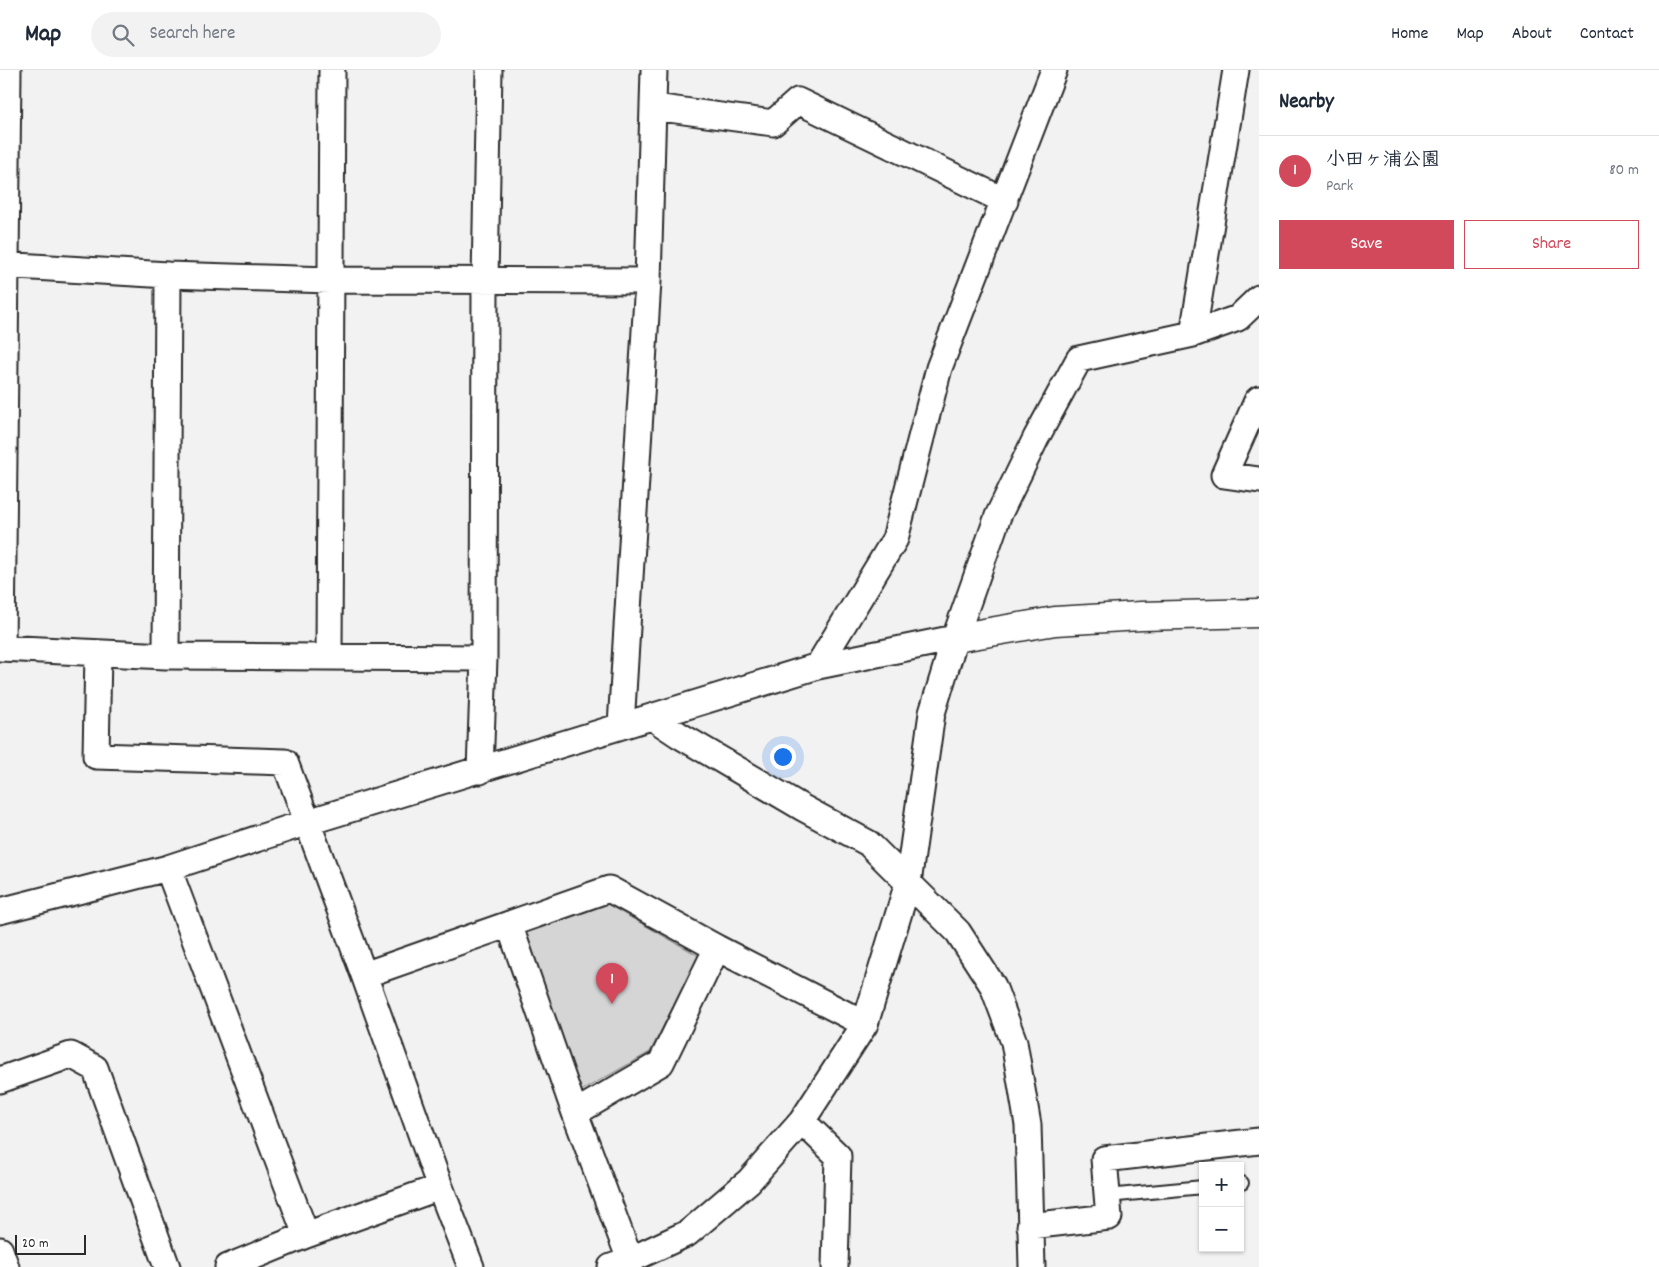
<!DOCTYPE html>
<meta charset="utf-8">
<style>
:root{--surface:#fff;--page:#f2f2f3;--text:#1f2937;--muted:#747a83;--line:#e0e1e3;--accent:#d1495b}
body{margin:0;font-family:Dekko,"Klee One",sans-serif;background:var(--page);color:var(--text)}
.controls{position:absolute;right:15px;bottom:15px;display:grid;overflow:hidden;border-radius:0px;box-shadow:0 1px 4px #0004}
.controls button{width:45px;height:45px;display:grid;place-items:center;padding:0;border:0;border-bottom:1px solid var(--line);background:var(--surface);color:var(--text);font:25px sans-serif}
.scale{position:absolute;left:15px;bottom:12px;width:71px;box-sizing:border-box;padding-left:5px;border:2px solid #2b2b2b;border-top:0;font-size:14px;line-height:18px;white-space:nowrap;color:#2b2b2b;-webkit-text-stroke:4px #fff;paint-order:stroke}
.you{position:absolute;left:782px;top:686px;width:18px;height:18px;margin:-12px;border:4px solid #fff;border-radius:50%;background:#1a73e8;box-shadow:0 0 0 8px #1a73e833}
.badge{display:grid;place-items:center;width:32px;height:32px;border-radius:50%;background:var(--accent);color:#fff;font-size:16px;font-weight:700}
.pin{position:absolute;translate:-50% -41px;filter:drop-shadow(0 1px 2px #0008)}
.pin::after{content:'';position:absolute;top:26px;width:18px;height:15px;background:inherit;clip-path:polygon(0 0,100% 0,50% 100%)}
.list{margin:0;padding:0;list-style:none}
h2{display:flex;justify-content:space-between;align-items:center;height:65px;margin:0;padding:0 20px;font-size:21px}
h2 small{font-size:16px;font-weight:400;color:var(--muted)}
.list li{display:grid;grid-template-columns:32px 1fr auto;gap:15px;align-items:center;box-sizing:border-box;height:70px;padding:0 20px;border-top:1px solid var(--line)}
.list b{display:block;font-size:19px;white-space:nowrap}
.list p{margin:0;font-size:16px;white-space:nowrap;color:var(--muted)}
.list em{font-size:16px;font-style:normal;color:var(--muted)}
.actions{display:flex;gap:10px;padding:15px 20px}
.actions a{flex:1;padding:11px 0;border:1px solid var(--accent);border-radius:0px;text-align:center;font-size:18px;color:var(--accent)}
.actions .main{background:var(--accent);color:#fff}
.icon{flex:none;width:28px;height:28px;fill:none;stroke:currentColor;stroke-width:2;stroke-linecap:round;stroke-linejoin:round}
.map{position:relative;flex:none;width:1259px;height:1197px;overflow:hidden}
header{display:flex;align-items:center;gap:30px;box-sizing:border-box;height:70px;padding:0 25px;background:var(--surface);border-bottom:1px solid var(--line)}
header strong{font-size:24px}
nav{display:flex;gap:28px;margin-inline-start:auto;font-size:18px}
.search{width:350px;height:45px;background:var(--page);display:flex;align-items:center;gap:12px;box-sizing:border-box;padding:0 18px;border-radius:28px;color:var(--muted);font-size:19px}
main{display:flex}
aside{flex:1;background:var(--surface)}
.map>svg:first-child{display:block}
.green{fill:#d5d5d5;stroke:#808080}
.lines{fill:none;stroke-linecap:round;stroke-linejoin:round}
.lane-casing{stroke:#2b2b2b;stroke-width:16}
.street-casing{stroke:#2b2b2b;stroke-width:29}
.secondary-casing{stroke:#2b2b2b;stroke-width:31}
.lane{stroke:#fff;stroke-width:12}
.street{stroke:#fff;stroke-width:25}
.secondary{stroke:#fff;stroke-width:28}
</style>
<header>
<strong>Map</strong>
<div class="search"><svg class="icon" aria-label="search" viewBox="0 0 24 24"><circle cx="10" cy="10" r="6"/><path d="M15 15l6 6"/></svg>Search here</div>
<nav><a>Home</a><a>Map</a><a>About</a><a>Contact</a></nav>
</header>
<main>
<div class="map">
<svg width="1259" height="1197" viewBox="0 0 1259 1197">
<rect width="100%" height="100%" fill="#f2f2f2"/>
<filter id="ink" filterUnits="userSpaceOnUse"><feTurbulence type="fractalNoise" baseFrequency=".02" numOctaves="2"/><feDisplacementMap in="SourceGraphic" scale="10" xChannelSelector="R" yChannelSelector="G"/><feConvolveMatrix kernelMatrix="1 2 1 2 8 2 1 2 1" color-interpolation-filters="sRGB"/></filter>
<g filter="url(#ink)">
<!-- green -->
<path class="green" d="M 607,834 L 699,886 L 650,982 L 581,1021 L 524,863 Z"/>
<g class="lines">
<defs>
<path id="lane" d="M 1240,1113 L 1242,1113
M 1107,1126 L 1203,1117"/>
<path id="street" d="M 654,37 L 773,53 L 798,31 L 1005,131
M 0,195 L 168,205 L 330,210 L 648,211
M 1193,264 L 1236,0
M 1259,329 L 1257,331 L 1224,405 L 1259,410
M 0,578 L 166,586 L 484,588 L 480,701
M 2,578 L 8,0
M 98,583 L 96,686 L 285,692 L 364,905 L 440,1117 L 471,1197
M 166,586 L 168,205
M 329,586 L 332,0
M 484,588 L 485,210 L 489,0
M 818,596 L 895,469 L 939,298 L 1054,0
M 652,647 L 679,665 L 803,738 L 868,773 L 958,862 L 993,916 L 1014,972 L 1028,1055 L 1032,1197
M 621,656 L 648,211 L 654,0
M 168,798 L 306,1165
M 0,841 L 168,798 L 308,752 L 818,596 L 955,568
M 509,854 L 575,1043 L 630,1190
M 364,905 L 609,819 L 717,878 L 865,954
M 0,1010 L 71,985 L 95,998 L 167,1197
M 575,1043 L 661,993 L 717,878
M 802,1051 L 838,1086 L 835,1197
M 1030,1156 L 1109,1147 L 1104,1089 L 1259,1071
M 0,1180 L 6,1197
M 228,1197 L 306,1165 L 440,1117
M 611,1197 L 630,1190 L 688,1163 L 749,1111 L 802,1051 L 865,954 L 908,813 L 932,643 L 955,568 L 998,446 L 1036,368 L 1079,289 L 1193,264 L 1238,248 L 1259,228"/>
<path id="secondary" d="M 955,568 L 1055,551 L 1141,546 L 1259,543"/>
</defs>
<!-- lane casing -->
<use href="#lane" class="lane-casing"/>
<!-- street casing -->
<use href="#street" class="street-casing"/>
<!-- secondary casing -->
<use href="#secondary" class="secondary-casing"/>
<!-- lane -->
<use href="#lane" class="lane"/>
<!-- street -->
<use href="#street" class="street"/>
<!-- secondary -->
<use href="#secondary" class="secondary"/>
</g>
</g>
</svg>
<div class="controls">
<button>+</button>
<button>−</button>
</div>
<div class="scale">20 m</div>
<div class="you"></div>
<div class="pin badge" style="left:612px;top:934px">1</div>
</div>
<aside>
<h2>Nearby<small></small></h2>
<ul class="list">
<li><span class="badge">1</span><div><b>小田ヶ浦公園</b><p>Park</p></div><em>80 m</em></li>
</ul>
<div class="actions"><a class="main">Save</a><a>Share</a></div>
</aside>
</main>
